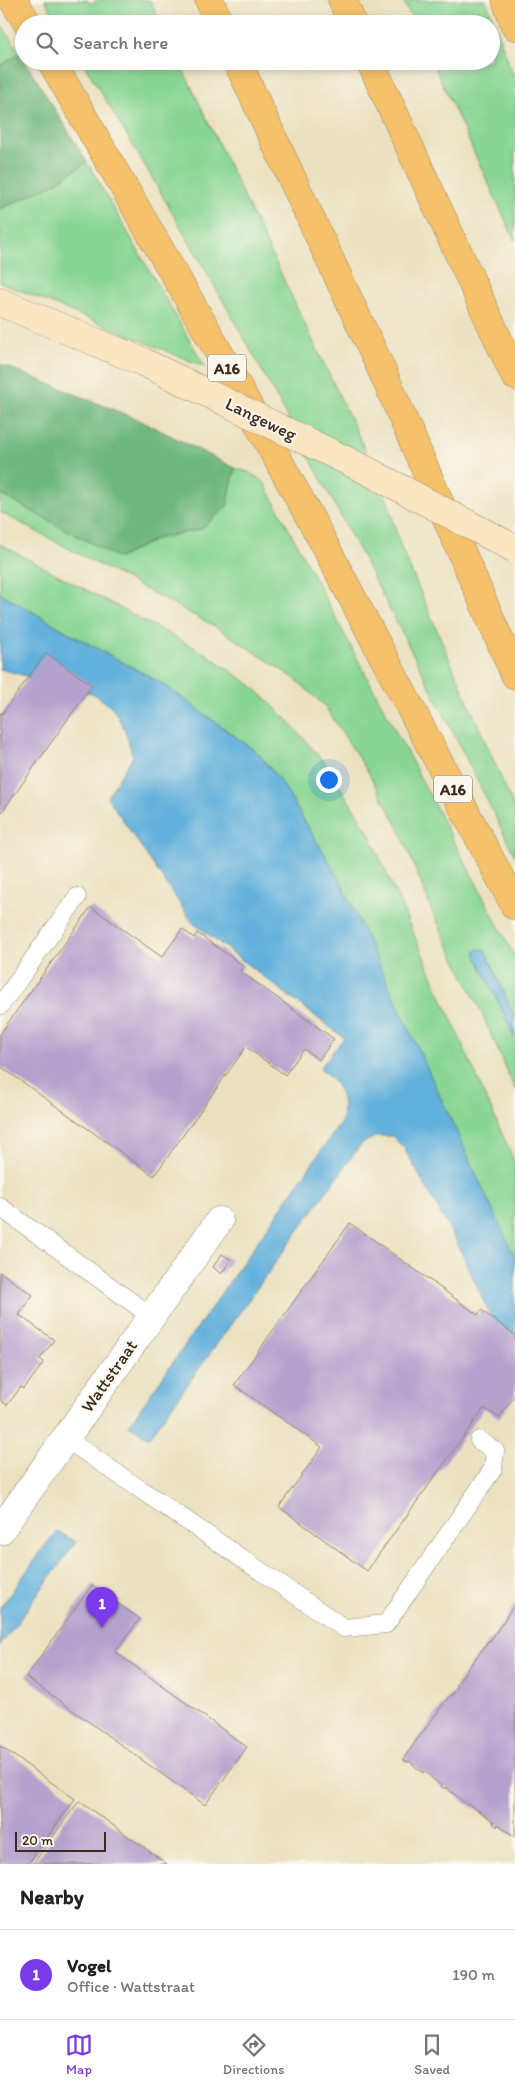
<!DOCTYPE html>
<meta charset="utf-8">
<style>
:root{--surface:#fff;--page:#f6f6f6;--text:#202124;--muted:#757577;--line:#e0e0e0;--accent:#7c3aed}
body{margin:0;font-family:Itim,sans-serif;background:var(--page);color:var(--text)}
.scale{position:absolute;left:15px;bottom:12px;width:91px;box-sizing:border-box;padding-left:5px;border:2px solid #3b2a1e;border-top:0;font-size:14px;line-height:18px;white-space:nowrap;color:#3b2a1e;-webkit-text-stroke:4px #fbf7ec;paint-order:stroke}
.you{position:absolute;left:328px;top:779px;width:18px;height:18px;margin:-12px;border:4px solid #fff;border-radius:50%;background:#1a73e8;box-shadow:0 0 0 8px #1a73e833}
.badge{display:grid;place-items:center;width:32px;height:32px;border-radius:50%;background:var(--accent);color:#fff;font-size:16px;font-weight:700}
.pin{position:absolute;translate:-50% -41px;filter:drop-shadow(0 1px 2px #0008)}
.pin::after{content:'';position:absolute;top:26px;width:18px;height:15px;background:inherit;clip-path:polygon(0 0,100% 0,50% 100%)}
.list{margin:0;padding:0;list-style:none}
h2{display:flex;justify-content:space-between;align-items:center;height:65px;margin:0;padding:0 20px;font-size:21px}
h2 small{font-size:16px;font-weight:400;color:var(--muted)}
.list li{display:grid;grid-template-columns:32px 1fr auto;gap:15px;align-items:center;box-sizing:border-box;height:90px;padding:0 20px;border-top:1px solid var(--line)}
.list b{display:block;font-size:19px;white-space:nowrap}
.list p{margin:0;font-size:16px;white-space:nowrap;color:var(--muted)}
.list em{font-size:16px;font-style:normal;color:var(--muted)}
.icon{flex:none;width:28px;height:28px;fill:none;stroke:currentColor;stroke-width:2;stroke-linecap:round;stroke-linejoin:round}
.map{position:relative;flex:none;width:515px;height:1864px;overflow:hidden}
.search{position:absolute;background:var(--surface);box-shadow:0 2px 8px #0003;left:15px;right:15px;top:15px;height:55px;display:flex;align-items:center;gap:12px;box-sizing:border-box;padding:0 18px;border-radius:28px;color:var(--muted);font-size:19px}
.sheet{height:155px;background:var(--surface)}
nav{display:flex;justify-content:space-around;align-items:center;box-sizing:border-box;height:70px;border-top:1px solid var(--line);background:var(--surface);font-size:14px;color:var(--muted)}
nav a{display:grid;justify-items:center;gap:2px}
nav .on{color:var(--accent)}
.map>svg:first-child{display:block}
.green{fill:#89d694;stroke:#628059}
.forest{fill:#6eb77e;stroke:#54704e}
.water{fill:#62b0dc;stroke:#4e6d7d}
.building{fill:#b4a1cd}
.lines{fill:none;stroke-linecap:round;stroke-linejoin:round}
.lane-casing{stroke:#93866f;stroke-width:19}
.street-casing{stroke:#93866f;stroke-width:29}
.secondary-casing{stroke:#93866f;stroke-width:29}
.highway-casing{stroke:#93866f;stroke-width:29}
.lane{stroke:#fff;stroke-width:18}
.street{stroke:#fff;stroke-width:28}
.secondary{stroke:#fbe6c4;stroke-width:28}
.highway{stroke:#f5c16b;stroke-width:28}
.secondary-bridge-casing{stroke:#93866f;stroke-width:29;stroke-linecap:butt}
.secondary-bridge{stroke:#fbe6c4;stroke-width:28}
.labels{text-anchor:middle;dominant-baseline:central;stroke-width:4;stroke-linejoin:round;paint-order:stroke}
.shield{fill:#fbf7ec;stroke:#75685c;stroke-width:1}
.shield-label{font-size:16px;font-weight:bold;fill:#3b2a1e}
.street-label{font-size:18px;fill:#3b2a1e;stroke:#fbf7ec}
</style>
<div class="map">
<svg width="515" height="1864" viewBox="0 0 515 1864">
<rect width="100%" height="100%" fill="#fbf7ec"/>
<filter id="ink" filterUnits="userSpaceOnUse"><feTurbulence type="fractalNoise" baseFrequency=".02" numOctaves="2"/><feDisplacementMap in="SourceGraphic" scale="10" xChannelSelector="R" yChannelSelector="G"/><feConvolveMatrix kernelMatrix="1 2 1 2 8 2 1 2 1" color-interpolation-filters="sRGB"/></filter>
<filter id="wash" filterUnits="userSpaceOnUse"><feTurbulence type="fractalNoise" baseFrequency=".0096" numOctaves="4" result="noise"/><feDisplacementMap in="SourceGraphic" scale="20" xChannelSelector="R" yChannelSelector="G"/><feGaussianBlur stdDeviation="1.12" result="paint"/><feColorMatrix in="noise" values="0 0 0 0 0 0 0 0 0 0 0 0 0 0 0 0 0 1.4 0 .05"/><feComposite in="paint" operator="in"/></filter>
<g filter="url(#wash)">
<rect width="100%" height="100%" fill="#ebe1c0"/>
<!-- green -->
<path class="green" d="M 45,0 L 87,0 L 89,3 L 93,3 L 98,0 L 150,0 L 161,24 L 59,24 Z
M 403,0 L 486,0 L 515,80 L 515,241 L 432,61 L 491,61 L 491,24 L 414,24 Z
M 0,22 L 20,53 L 0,66 Z
M 82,61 L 179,61 L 360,439 L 388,502 L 400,545 L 515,810 L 515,856 C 381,586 240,319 82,61 Z
M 87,162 L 205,367 L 0,282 L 0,209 L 52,185 Z
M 235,468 L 248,472 L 264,482 L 515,957 L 515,1018 L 489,957 L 475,953 L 515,1038 L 515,1090 L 480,1009 L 432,911 L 399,828 L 368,772 L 324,705 L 294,678 L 218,628 L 0,512 L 0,494 L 119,558 L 156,539 L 201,529 L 227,506 Z
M 0,544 L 208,655 L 252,686 L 286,718 L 325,763 L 368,831 L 515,1163 L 515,1272 L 340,880 L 281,782 L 258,753 L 163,684 L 76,637 L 0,593 Z"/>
<!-- forest -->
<path class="forest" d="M 20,53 L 87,162 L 52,185 L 0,209 L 0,66 Z
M 0,364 L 137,419 L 235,468 L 227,506 L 201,529 L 156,539 L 118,558 L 0,494 Z"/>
<!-- water -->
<path class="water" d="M 0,593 L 76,637 L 163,684 L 258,753 L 281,782 L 340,880 L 515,1258 L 515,1369 L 455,1239 L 404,1148 L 392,1136 L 377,1136 L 361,1144 L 149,1438 L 129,1425 L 342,1121 C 345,1094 339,1086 320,1068 L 344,1038 L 193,923 L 107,797 L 133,756 L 124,728 L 112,707 L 96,695 L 0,669 Z
M 481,949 L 485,950 L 515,1018 L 515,1038 L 475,953 L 477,950 Z
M 56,1531 L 76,1542 L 0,1646 L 0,1608 Z"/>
<g id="blocks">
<!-- building -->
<path class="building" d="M 46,653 L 92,685 L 0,815 L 0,713 L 2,714 Z
M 91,907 L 162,957 L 182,929 L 194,938 L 197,933 L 244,966 L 240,971 L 334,1039 L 319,1060 L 304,1049 L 285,1075 L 246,1047 L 154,1176 L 0,1066 L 0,1034 Z
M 350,1223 L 478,1315 L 481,1310 L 515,1335 L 515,1395 L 499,1418 L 484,1408 L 367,1571 L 279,1507 L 322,1447 L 234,1385 Z
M 222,1254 L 231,1260 L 221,1274 L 213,1267 Z
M 0,1272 L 33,1295 L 19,1315 L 54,1340 L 40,1359 L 44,1362 L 24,1389 L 21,1387 L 7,1405 L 0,1400 Z
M 92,1585 L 140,1619 L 115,1652 L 247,1747 L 205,1805 L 26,1677 Z
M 515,1604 L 515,1837 L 498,1824 L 497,1827 L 493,1823 L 494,1822 L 479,1811 L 468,1804 L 467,1805 L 446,1787 L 445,1789 L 442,1787 L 424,1771 L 423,1773 L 409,1761 L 407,1762 L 403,1759 L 450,1695 L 451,1696 L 458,1686 L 456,1685 L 489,1640 L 490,1641 Z
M 0,1746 L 75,1799 L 28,1864 L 0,1864 Z
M 79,1801 L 167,1864 L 33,1864 Z"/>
</g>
</g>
<g filter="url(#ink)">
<use href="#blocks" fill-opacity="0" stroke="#93866f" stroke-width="1"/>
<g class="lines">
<defs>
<path id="lane" d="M 0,1006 L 77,897
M 0,1207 L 151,1316
M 65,1438 L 344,1628 L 386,1624 L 493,1469 L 495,1451 L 479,1440"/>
<path id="street" d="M 0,1531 L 219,1221"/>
<path id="secondary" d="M 0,302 L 143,362"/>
<path id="highway" d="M 13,0 L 28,24
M 209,0 L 220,24
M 342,0 L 353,24
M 506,0 L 515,26
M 51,61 L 207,331 L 315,527 L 515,906
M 237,61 L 384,375 L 515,675
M 370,61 L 515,376"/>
</defs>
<!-- lane casing -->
<use href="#lane" class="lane-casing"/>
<!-- street casing -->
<use href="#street" class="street-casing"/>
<!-- secondary casing -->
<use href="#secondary" class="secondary-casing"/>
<!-- highway casing -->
<use href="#highway" class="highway-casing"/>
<!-- lane -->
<use href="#lane" class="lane"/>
<!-- street -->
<use href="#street" class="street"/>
<!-- secondary -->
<use href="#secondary" class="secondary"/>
<!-- highway -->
<use href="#highway" class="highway"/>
<defs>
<path id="secondary-bridge" d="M 143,362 L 366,470 L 515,549"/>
</defs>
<!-- secondary-bridge casing -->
<use href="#secondary-bridge" class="secondary-bridge-casing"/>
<!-- secondary-bridge -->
<use href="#secondary-bridge" class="secondary-bridge"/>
</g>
</g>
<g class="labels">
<!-- shield labels -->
<g class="shield">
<rect x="208" y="354.5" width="38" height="27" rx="4"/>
<rect x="434" y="775.5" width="38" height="27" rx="4"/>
</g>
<g class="shield-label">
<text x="227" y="368">A16</text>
<text x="453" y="789">A16</text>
</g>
<!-- street labels -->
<g class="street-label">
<text transform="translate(261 419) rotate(26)">Langeweg</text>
<text transform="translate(109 1376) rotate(-55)">Wattstraat</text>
</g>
</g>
</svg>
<div class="scale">20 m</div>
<div class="you"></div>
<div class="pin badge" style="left:102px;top:1628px">1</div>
<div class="search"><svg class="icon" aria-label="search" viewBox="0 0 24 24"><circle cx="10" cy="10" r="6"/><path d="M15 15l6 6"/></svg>Search here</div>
</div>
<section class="sheet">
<h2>Nearby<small></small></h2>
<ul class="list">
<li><span class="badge">1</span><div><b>Vogel</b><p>Office · Wattstraat</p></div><em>190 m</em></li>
</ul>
</section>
<nav>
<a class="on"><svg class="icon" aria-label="map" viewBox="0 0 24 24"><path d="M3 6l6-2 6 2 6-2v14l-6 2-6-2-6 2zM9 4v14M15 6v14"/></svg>Map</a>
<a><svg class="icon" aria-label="directions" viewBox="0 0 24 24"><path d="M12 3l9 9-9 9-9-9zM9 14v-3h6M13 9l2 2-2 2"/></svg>Directions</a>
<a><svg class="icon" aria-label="saved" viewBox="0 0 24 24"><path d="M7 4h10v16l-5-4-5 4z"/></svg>Saved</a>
</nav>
